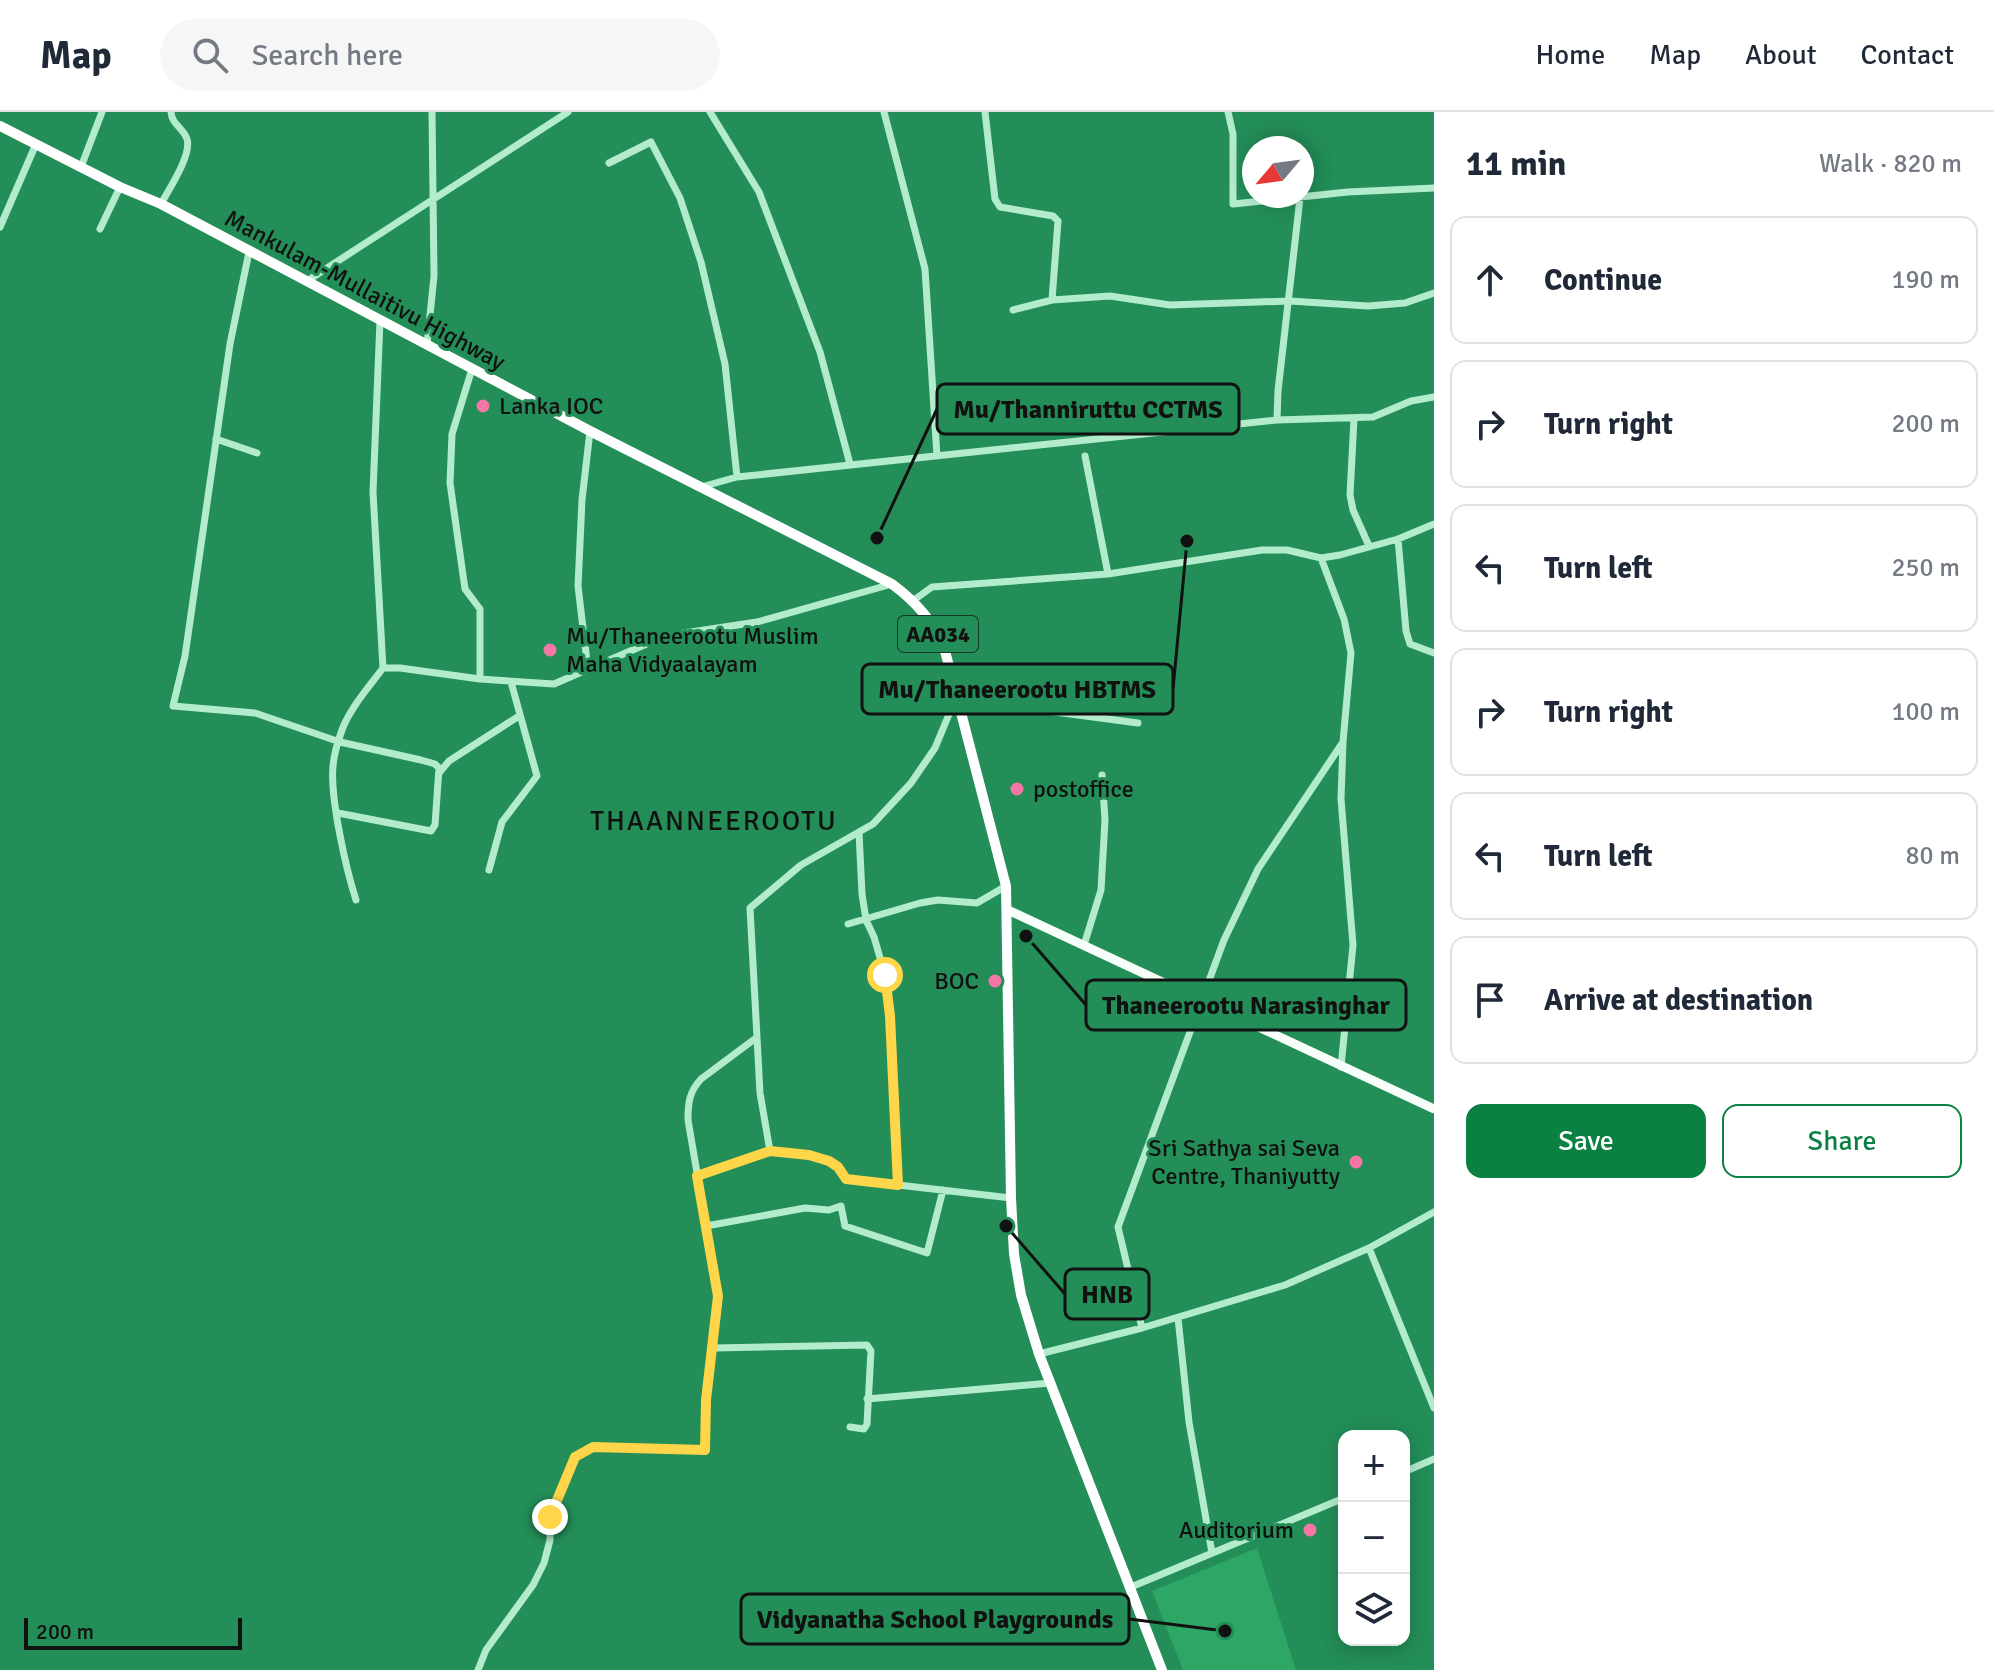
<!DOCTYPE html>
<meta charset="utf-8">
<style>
:root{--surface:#fff;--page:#f6f6f7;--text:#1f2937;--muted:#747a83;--line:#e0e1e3;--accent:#0b8043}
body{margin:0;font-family:Signika,sans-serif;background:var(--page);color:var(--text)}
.controls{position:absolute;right:24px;bottom:24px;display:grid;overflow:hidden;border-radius:16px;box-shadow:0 4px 20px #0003}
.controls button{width:72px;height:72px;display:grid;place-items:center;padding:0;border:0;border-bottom:2px solid var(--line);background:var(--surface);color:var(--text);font:40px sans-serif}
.compass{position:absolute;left:1242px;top:24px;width:72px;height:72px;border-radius:50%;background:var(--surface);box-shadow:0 4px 20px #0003;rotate:241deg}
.scale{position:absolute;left:24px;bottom:20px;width:218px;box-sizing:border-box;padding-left:8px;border:4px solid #111;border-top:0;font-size:22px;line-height:28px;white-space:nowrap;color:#111;-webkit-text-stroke:6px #238e57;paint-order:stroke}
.stop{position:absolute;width:24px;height:24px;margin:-18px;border:6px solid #ffd54a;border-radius:50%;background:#fff}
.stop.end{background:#ffd54a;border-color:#fff;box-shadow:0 2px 8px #0008}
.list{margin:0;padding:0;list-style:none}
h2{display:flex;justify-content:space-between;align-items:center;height:104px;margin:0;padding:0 32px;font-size:34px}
h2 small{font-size:26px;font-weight:400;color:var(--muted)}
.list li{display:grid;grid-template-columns:52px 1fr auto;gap:24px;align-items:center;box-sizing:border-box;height:128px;margin:0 16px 16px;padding:0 16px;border:2px solid var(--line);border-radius:16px}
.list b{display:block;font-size:30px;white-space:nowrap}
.list em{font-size:26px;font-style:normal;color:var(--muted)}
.actions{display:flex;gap:16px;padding:24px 32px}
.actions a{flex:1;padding:18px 0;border:2px solid var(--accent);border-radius:16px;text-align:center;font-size:28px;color:var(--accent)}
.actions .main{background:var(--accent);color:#fff}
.icon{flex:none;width:44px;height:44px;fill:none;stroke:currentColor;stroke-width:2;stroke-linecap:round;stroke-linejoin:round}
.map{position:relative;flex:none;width:1434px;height:1558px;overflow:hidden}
header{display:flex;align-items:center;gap:48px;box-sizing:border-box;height:112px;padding:0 40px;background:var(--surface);border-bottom:2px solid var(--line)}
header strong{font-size:38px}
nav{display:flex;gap:44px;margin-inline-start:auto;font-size:28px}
.search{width:560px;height:72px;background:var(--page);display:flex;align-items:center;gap:20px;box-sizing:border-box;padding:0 28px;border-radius:44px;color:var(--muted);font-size:30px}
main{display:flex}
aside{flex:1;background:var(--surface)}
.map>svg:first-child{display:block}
.green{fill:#2da666}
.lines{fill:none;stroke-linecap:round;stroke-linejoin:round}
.minor{stroke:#b3ebcd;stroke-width:7}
.major{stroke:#f8fffb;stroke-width:9}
.highway{stroke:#fff;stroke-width:10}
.route{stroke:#ffd54a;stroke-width:10}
.poi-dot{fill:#f676a5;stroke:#238e57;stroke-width:3}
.labels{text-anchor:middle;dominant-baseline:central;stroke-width:6;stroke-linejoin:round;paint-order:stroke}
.shield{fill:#238e57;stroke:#163626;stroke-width:2}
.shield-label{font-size:22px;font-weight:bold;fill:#111}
.street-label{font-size:24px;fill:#111;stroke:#238e57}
.poi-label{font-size:24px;fill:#111;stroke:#238e57;text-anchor:start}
.quarter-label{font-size:28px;letter-spacing:2px;fill:#111;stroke:#238e57}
.leader{fill:none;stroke:#111;stroke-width:3}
.callout-dot{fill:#111;stroke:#238e57;stroke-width:3}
.callout{fill:#238e57;stroke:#111;stroke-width:3}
.callout-label{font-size:26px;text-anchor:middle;font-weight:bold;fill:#111}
</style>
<header>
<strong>Map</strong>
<div class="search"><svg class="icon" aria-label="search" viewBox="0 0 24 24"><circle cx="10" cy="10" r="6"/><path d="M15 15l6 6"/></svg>Search here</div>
<nav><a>Home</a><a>Map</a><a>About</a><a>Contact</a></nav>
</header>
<main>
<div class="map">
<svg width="1434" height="1558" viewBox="0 0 1434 1558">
<rect width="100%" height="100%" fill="#238e57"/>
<!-- green -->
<path class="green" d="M 1257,1436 L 1296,1558 L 1183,1558 L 1152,1479 Z"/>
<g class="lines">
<!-- minor -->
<path class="minor" d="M 710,0 L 759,80 L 820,240 L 850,352
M 884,0 L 925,157 L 937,344
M 985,0 L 995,87 L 1000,95 L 1053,104 L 1058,109 L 1052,188
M 1228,0 L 1233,22 L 1233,92 L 1348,80 L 1434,76
M 609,51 L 651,30 L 680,86 L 701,150 L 725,252 L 737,365
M 81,55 L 102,0
M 161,92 C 169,77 192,43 187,27 C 183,15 172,13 171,0
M 0,115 L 36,32
M 100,117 L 120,75
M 249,140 L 230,232 L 185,544 L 173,594 L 255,601 L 340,630 L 421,648 L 435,652 L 439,656 L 435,713 L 431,719 L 338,701
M 307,169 L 568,0
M 1013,198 L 1052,188 L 1110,184 L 1170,193 L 1290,189 L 1368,194 L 1405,191 L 1434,181
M 380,208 L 373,380 L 383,556
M 427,233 L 434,164 L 432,0
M 472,257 L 452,322 L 450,371 L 465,477 L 480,497 L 480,567
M 1354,307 L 1350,383 L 1353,398 L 1369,434
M 1277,308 L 1278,279 L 1300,86
M 216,327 L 257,341
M 1085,344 L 1108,462
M 701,375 L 737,365 L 1277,308 L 1373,305 L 1411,289 L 1434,285
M 1398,427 L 1406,519 L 1410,532 L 1434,541
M 1321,446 L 1344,507 L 1351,541 L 1343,630 L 1341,687 L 1353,833 L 1341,955
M 914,488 L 932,475 L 1108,462 L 1262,438 L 1287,438 L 1321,446 L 1340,443 L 1398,427 L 1434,412
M 588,558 L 578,474 L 582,388 L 590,319
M 961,596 L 1025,596 L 1138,611
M 439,661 L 449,649 L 519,604
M 859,720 L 862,782 L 866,808 L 874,825 L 885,863 L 890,904 L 898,1073
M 489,758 L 502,710 L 537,664 L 511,570
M 356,788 C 346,757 330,686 333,654 C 334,642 338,629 342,618 C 350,596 369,575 383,556 L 400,556 L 480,567 L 554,572 L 665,524 L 757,510 L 892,472
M 848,812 L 920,791 L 938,788 L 977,791 L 1006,774
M 1084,833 L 1101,778 L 1105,708 L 1102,663
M 770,1039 L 760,981 L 750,796 L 801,753 L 873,712 L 911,671 L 935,636 L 957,583
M 697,1064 L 770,1039 L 809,1043 L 829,1049 L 838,1055 L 846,1067 L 1011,1086
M 706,1114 L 805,1096 L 829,1098 L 841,1094 L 845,1114 L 927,1141 L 943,1078
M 1369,1136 L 1434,1296
M 1178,1206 L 1189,1310 L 1212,1441
M 1142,1216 L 1118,1115 L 1224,828 L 1258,757 L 1343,630
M 714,1236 L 867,1233 L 871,1239 L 867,1312 L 864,1317 L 850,1315
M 1039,1242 L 1142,1216 L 1285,1173 L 1369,1136 L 1434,1100
M 867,1287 L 1051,1271
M 1404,1360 L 1434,1347
M 1131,1475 L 1344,1386
M 478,1558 L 486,1538 L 533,1473 L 544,1451 L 550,1428 L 550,1405 L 575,1345 L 593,1335 L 705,1338 L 706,1288 L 718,1184 L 688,1008 C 688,991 689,980 701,967 L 756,926"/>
<!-- major -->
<path class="major" d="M 1008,798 L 1434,997"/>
<!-- highway -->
<path class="highway" d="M 0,14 L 120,75 L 161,92 L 590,319 L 892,472 C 915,489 933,508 944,535 L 1006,774 L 1011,1086 L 1014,1142 L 1021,1183 L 1039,1242 L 1162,1558"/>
</g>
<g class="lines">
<!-- route -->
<path class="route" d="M 550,1405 L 575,1345 L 593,1335 L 705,1338 L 706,1288 L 718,1184 L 697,1064 L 770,1039 L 809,1043 L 829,1049 L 838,1055 L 846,1067 L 898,1073 L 890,904 L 885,863"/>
</g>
<!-- markers -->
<g class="poi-dot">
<circle cx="483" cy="294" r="8"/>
<circle cx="550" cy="538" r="8"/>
<circle cx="1017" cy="677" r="8"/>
<circle cx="995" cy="869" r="8"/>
<circle cx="1356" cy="1050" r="8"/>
<circle cx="1310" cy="1418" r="8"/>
</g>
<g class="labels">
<!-- shield labels -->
<rect class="shield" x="898" y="504" width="80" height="36" rx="6"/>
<g class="shield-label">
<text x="938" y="522">AA034</text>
</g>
<!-- street labels -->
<g class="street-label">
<text transform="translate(365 178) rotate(28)">Mankulam-Mullaitivu Highway</text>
</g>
<!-- poi labels -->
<g class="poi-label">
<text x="499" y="294">Lanka IOC</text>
<text x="566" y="524">Mu/Thaneerootu Muslim<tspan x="566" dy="28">Maha Vidyaalayam</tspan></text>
<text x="1033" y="677">postoffice</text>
<text x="979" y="869" text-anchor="end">BOC</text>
<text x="1340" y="1036" text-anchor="end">Sri Sathya sai Seva<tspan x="1340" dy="28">Centre, Thaniyutty</tspan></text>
<text x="1294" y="1418" text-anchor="end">Auditorium</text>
</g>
<!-- quarter labels -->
<g class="quarter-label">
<text x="714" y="709">THAANNEEROOTU</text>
</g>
</g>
<!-- callouts -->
<path class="leader" d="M877 426L937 297M1187 429L1173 577M1026 824L1086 893M1006 1114L1065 1182M1225 1519L1129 1507"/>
<g class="callout-dot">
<circle cx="877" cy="426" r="8"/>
<circle cx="1187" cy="429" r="8"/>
<circle cx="1026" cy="824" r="8"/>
<circle cx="1006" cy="1114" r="8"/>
<circle cx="1225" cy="1519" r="8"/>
</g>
<g class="callout">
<rect x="937" y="272" width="302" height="50" rx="8"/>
<rect x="862" y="552" width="311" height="50" rx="8"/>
<rect x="1086" y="868" width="320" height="50" rx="8"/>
<rect x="1065" y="1157" width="84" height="50" rx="8"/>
<rect x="741" y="1482" width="388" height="50" rx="8"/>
</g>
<g class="callout-label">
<text x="1088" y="306">Mu/Thanniruttu CCTMS</text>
<text x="1017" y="586">Mu/Thaneerootu HBTMS</text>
<text x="1246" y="902">Thaneerootu Narasinghar</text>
<text x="1107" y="1191">HNB</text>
<text x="935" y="1516">Vidyanatha School Playgrounds</text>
</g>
</svg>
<div class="controls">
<button>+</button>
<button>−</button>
<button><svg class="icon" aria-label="layers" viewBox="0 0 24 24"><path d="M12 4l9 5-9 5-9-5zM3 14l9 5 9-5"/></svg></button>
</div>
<svg class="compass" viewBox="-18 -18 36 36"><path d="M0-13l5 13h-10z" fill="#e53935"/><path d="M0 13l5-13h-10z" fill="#747a83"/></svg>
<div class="scale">200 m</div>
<div class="stop" style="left:885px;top:863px"></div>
<div class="stop end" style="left:550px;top:1405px"></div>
</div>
<aside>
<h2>11 min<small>Walk · 820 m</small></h2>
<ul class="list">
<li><svg class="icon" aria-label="ahead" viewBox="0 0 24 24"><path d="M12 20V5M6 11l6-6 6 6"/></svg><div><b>Continue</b></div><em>190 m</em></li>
<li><svg class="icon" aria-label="right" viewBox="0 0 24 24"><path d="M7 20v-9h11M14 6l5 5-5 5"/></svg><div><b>Turn right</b></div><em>200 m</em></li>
<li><svg class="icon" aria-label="left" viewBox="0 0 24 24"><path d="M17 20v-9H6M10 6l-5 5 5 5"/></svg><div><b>Turn left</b></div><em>250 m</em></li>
<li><svg class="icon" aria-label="right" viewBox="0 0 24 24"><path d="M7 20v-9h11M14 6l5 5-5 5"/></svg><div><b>Turn right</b></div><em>100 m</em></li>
<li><svg class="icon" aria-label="left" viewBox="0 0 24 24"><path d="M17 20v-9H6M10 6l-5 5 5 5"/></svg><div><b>Turn left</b></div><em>80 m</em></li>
<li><svg class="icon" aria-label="arrive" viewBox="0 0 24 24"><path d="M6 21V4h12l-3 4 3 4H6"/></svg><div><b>Arrive at destination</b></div></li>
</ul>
<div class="actions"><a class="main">Save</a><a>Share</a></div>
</aside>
</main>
